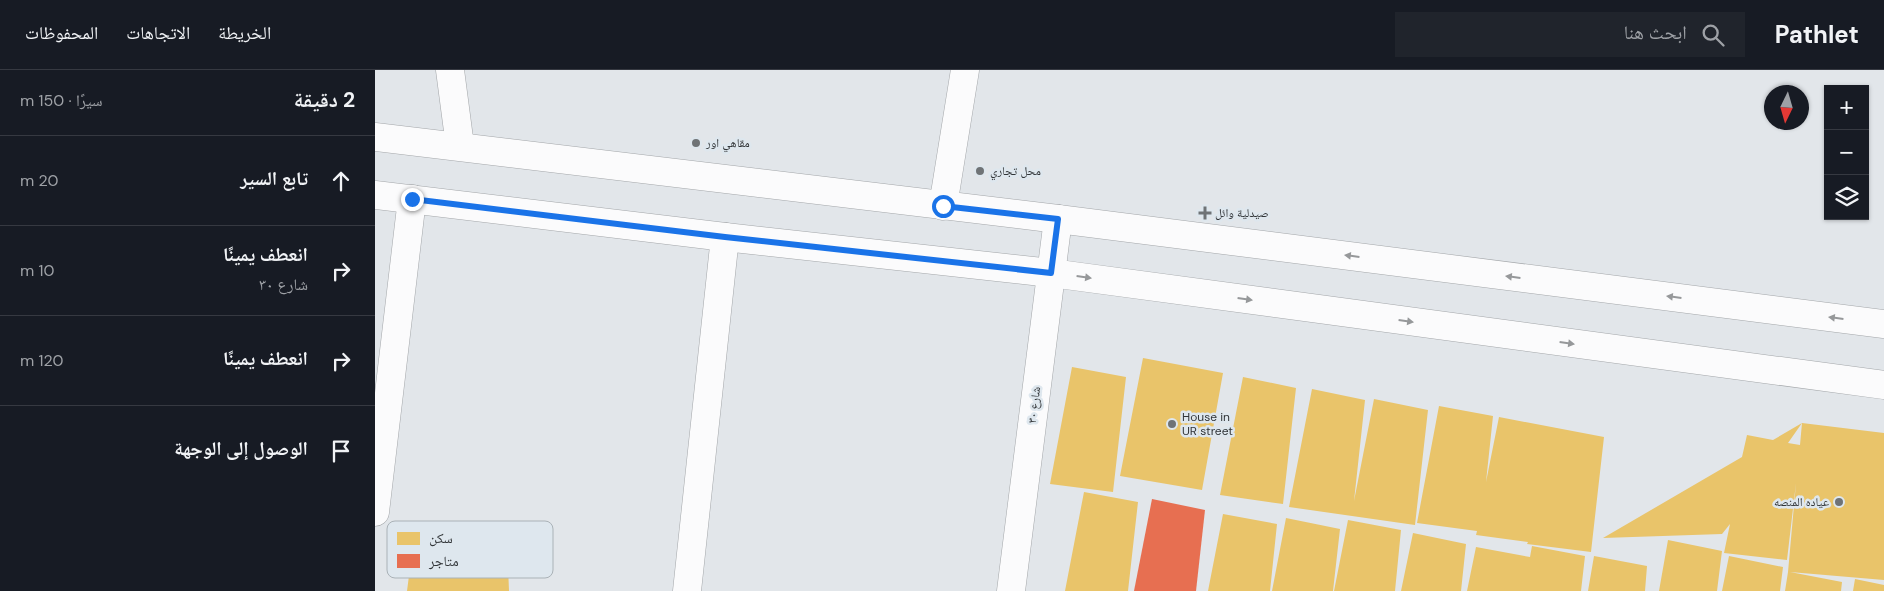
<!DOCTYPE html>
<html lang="ar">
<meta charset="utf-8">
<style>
:root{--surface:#171b24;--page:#20242c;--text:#f1f3f6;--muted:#9ea1a6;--line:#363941}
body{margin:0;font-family:"DM Sans","Noto Naskh Arabic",sans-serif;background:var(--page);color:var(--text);direction:rtl}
.controls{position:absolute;right:15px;top:15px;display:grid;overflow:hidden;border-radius:0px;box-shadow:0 1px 4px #0004}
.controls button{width:45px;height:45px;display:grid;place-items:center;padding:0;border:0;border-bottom:1px solid var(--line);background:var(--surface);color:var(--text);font:25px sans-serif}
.compass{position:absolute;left:1389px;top:15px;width:45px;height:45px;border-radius:50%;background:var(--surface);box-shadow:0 1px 4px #0004;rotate:185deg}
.stop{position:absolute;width:15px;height:15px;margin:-11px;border:4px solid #1a73e8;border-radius:50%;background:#fff}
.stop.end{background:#1a73e8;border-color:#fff;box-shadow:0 1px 5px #0008}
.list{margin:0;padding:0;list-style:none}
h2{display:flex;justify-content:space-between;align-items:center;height:65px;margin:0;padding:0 20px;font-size:21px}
h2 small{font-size:16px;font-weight:400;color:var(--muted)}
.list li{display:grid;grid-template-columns:32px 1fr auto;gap:15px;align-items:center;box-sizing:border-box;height:90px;padding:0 20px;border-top:1px solid var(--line)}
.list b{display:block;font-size:19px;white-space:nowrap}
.list p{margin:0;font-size:16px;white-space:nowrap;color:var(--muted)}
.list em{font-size:16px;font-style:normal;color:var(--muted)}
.icon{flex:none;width:28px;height:28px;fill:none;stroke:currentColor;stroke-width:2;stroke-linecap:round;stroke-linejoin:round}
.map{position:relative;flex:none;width:1509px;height:521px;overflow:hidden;direction:ltr}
header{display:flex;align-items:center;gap:30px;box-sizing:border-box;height:70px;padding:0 25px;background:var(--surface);border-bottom:1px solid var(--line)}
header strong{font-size:24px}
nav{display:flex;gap:28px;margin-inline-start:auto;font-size:18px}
.search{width:350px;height:45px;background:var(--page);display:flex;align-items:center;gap:12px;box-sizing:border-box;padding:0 18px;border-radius:0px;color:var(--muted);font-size:19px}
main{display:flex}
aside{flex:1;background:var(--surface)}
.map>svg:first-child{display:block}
.homes{fill:#e9c46a}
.shops{fill:#e76f51}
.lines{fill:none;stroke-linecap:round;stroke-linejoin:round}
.minor-casing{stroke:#a3a6a9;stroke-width:29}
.tertiary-casing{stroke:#a3a6a9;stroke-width:29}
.minor{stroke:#fbfbfc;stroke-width:28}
.tertiary{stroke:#fbfbfc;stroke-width:28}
.oneway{fill:#96989a}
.route{stroke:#1a73e8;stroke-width:6}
.poi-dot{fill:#6f7376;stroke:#dee7ee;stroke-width:2}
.labels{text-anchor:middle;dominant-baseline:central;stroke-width:5;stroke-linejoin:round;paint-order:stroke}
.poi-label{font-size:12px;fill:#313538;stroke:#dee7ee;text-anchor:start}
.street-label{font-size:12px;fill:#313538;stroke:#dee7ee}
.key{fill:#dee7ee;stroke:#aab2b7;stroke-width:1}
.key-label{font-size:14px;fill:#313538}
</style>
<header>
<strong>Pathlet</strong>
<div class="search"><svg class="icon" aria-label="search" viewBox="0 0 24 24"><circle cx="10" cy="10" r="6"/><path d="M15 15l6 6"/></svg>ابحث هنا</div>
<nav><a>الخريطة</a><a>الاتجاهات</a><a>المحفوظات</a></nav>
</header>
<main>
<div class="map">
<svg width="1509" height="521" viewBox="0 0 1509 521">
<rect width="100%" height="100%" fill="#e2e6ea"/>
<!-- homes -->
<path class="homes" d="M 768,288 L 848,303 L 827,420 L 745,406 Z
M 697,297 L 751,307 L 738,422 L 675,414 Z
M 868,307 L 921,318 L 908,434 L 845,425 Z
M 937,319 L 990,330 L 979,431 L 999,329 L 1053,340 L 1040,455 L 914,437 Z
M 1064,336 L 1118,346 L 1111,412 L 1124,347 L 1229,367 L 1216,482 L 1152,474 L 1153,472 L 1101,465 L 1102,461 L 1042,453 Z
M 1427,353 L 1413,373 L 1425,375 L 1427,353 L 1509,363 L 1509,510 L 1415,502 L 1467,512 L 1466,521 L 1410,521 L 1413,502 L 1421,413 L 1412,490 L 1349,483 L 1355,454 L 1347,464 L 1228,468 L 1367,387 L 1372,365 L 1398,370 Z
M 709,422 L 763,432 L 753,521 L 690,521 Z
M 848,444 L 902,454 L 895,521 L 833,521 Z
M 911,448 L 965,459 L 958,521 L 897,521 Z
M 973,450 L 1026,460 L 1020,521 L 959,521 Z
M 1038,463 L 1091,474 L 1086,521 L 1026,521 Z
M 36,467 L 108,475 L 137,488 L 133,496 L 134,521 L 32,521 L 35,498 Z
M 1293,470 L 1347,481 L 1342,521 L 1284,521 Z
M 1157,476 L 1210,486 L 1206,521 L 1092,521 L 1101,477 L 1155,487 Z
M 1219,486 L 1272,496 L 1270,521 L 1213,521 Z
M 1354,486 L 1408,497 L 1405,521 L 1347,521 Z
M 1480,509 L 1509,515 L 1509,521 L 1478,521 Z"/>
<!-- shops -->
<path class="shops" d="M 777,429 L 830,440 L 821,521 L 759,521 Z"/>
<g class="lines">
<defs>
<path id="minor" d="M 75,0 L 85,76
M 568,136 L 590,0
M 0,442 L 37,129
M 312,521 L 350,167
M 636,521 L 683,149"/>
<path id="tertiary" d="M 0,67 L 683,149 L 1509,254
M 0,125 L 350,167 L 676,203 L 1509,315"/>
</defs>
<!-- minor casing -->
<use href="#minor" class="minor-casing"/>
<!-- tertiary casing -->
<use href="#tertiary" class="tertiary-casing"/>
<!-- minor -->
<use href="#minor" class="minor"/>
<!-- tertiary -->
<use href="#tertiary" class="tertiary"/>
</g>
<!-- one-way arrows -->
<defs><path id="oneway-solid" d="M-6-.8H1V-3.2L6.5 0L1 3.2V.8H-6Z" transform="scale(1.25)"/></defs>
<g class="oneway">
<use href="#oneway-solid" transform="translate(977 186) rotate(-173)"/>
<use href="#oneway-solid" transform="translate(709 207) rotate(8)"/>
<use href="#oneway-solid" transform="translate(1138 207) rotate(-173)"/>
<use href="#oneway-solid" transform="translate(1299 227) rotate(-173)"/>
<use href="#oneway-solid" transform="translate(870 229) rotate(8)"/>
<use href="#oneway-solid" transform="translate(1461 248) rotate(-173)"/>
<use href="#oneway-solid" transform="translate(1031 251) rotate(8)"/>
<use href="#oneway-solid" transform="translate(1192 273) rotate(8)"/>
</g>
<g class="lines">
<!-- route -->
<path class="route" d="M 37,129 L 350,167 L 676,203 L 683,149 L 568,136"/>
</g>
<!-- markers -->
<g class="poi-dot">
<circle cx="321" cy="73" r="5"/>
<circle cx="605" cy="101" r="5"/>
<path d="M827.5 135.5h5v5h5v5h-5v5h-5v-5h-5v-5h5z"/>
<circle cx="797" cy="354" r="5"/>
<circle cx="1464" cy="432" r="5"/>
</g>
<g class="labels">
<!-- poi labels -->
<g class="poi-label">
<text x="331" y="73">مقاهي اور</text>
<text x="615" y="101">محل تجاري</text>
<text x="840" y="143">صيدلية وائل</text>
<text x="807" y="347">House in<tspan x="807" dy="14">UR street</tspan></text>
<text x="1454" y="432" text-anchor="end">عياده المنصه</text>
</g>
<!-- street labels -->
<g class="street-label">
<text transform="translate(659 335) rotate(-83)">شارع ٣٠</text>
</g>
</g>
<!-- legend -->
<rect x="12" y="451" width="166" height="57" rx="8" class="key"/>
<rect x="22" y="462" width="23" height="13" fill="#e9c46a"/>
<rect x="22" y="484" width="23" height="14" fill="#e76f51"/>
<g class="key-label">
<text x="54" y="473">سكن</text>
<text x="54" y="496">متاجر</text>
</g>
</svg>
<div class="controls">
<button>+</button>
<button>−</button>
<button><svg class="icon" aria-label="layers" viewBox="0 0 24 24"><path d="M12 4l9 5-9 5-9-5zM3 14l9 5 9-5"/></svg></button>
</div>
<svg class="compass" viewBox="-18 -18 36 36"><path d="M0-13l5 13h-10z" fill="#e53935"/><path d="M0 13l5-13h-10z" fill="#9ea1a6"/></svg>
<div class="stop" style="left:568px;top:136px"></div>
<div class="stop end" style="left:37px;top:129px"></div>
</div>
<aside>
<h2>2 دقيقة<small>سيرًا · 150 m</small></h2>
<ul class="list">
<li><svg class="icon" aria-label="ahead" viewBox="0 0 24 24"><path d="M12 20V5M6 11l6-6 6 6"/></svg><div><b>تابع السير</b></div><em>20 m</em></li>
<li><svg class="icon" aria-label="right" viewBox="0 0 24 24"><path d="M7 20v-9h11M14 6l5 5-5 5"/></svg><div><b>انعطف يمينًا</b><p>شارع ٣٠</p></div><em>10 m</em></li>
<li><svg class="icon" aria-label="right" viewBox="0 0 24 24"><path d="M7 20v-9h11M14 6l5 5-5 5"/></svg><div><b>انعطف يمينًا</b></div><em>120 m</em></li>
<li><svg class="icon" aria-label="arrive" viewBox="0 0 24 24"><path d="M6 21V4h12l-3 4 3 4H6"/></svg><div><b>الوصول إلى الوجهة</b></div></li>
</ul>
</aside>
</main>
